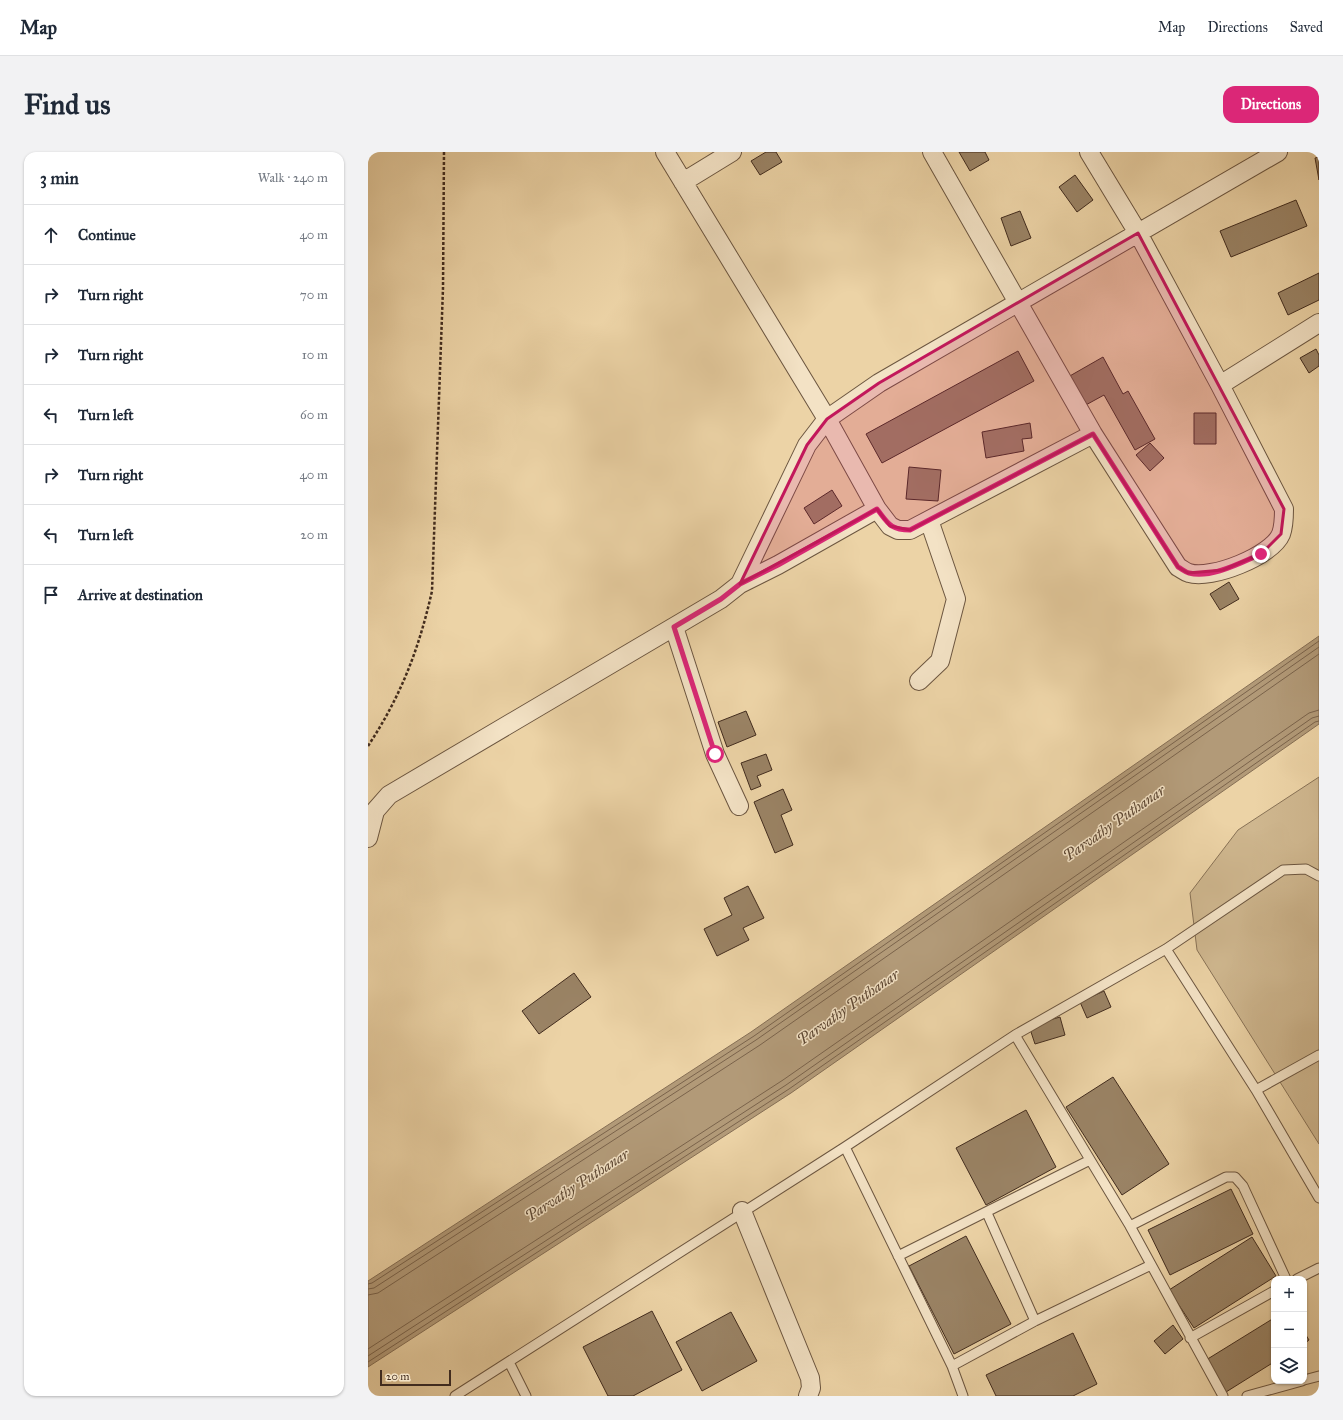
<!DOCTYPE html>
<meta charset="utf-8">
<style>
:root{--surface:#fff;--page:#f2f2f3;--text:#1f2937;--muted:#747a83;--line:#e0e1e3;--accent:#db2777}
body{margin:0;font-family:"IM FELL Great Primer",serif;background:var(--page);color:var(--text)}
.controls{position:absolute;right:12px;bottom:12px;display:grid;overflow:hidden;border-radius:8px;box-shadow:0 1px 3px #0004}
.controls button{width:36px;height:36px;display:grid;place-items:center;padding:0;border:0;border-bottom:1px solid var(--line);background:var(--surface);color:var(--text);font:20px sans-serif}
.scale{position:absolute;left:12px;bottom:10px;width:71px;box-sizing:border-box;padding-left:4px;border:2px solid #422c1e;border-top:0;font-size:11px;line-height:14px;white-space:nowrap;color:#422c1e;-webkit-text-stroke:3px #f3e2c5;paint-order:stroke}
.stop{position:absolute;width:12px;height:12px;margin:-9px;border:3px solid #db2777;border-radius:50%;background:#fff}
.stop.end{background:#db2777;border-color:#fff;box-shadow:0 1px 4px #0008}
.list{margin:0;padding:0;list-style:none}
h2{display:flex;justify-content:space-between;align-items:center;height:52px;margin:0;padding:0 16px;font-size:17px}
h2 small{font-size:13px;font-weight:400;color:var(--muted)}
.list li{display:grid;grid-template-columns:26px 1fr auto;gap:12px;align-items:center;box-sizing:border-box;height:60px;padding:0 16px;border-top:1px solid var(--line)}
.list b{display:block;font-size:15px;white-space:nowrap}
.list em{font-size:13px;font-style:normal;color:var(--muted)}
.icon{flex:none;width:22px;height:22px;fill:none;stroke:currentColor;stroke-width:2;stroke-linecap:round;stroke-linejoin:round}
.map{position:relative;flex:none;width:951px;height:1244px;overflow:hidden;border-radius:12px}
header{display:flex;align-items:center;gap:24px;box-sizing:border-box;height:56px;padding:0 20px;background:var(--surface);border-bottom:1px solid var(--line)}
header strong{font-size:19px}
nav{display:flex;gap:22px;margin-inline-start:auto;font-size:14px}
.intro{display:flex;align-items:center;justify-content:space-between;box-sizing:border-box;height:96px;padding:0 24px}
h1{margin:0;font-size:28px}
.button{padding:10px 18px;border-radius:12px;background:var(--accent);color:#fff;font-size:14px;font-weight:700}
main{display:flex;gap:24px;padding:0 24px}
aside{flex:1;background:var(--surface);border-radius:12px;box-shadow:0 1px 3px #0004}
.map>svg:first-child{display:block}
.green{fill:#cfb78f;stroke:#887256}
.water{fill:#b29a78;stroke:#856e54}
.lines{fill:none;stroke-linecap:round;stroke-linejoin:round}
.shore{stroke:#7a634b;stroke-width:1}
.building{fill:#9a8365;stroke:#422c1e}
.lane-casing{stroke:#6c5640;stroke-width:11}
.street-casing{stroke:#6c5640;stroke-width:20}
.path{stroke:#422c1e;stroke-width:2.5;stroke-dasharray:3 2;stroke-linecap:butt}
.lane{stroke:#f3e2c5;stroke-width:9}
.street{stroke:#f3e2c5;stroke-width:18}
.route{stroke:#db2777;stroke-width:5}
.marked{fill:#c2185b;fill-opacity:0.2;stroke:#c2185b;stroke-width:3;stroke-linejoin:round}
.labels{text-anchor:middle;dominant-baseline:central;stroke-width:3;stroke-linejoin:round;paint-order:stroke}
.water-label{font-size:15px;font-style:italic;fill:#5e4834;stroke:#f3e2c5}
</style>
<header>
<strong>Map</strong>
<nav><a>Map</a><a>Directions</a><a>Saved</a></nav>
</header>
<div class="intro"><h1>Find us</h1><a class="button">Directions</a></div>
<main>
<aside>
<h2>3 min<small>Walk · 240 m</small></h2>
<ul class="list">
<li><svg class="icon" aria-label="ahead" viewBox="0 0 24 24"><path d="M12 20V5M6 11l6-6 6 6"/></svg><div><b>Continue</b></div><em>40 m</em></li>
<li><svg class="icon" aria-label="right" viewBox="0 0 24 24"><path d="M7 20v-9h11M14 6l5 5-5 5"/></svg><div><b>Turn right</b></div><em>70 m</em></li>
<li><svg class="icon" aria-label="right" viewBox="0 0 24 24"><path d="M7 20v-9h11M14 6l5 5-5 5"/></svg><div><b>Turn right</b></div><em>10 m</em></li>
<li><svg class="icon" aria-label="left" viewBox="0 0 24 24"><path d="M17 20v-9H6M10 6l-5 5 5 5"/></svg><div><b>Turn left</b></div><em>60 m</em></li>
<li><svg class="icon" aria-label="right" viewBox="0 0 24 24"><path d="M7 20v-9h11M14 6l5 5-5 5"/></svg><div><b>Turn right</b></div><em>40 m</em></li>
<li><svg class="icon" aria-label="left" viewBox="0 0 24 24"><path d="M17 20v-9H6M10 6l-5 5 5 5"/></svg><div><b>Turn left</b></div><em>20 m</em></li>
<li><svg class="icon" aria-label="arrive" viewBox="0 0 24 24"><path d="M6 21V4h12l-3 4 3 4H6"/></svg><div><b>Arrive at destination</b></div></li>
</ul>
</aside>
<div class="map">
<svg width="951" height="1244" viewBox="0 0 951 1244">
<rect width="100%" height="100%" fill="#ecd3a6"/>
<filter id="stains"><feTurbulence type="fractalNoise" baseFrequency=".005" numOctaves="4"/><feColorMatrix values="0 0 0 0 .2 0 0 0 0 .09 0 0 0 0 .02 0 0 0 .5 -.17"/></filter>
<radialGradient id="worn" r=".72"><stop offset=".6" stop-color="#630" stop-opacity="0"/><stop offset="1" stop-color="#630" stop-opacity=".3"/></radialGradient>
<!-- green -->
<path class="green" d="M 951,625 L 951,992 L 829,798 L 822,741 L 870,678 Z"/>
<!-- water -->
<path class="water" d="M 951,484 L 951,572 L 423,941 L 0,1215 L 0,1129 L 383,880 Z"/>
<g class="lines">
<!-- shore -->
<path class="shore" d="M 0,1132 L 4,1131 L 386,884 L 951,489
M 0,1137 L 6,1136 L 388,888 L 951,495
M 0,1143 L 10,1141 L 392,893 L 951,502
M 0,1197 L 415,928 L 941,561 L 951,558
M 0,1204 L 418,933 L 944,566 L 951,564
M 0,1210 L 421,937 L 947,570 L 951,569"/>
</g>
<!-- building -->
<path class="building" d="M 398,0 L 408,0 L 414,10 L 392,23 L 383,9 Z
M 591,0 L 617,0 L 621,8 L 602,19 Z
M 951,5 L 951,28 L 947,6 Z
M 707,23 L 725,48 L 709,60 L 691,35 Z
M 928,48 L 939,74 L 863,105 L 852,79 Z
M 652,59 L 663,86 L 643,94 L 633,66 Z
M 951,121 L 951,148 L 920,163 L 910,141 Z
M 948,197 L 951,203 L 951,214 L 941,221 L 932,206 Z
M 650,199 L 666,229 L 514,311 L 498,282 Z
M 735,205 L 755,242 L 760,239 L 787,287 L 767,298 L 736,243 L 716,254 L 700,225 Z
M 826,261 L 848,261 L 848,292 L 826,292 Z
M 662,271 L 664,286 L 654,287 L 656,299 L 618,306 L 614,280 Z
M 782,291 L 796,306 L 782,319 L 768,303 Z
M 541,315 L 573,318 L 570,349 L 538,347 Z
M 464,338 L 474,354 L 446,372 L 436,356 Z
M 861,430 L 871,447 L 852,458 L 842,442 Z
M 378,559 L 388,583 L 359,595 L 350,570 Z
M 398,602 L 404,618 L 389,624 L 393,634 L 383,638 L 373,611 Z
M 415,637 L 424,658 L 413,663 L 425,693 L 407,701 L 386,650 Z
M 380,734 L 396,766 L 375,776 L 381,788 L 349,804 L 336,777 L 364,763 L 356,746 Z
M 206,821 L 223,845 L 171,882 L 154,859 Z
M 736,839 L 743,855 L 719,866 L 712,850 Z
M 692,865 L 697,883 L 667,892 L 661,874 Z
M 745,925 L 801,1012 L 754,1043 L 698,955 Z
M 658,958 L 688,1015 L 618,1053 L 588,996 Z
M 863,1037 L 885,1082 L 802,1123 L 780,1078 Z
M 598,1084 L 643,1172 L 586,1202 L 541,1114 Z
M 884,1085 L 908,1124 L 826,1176 L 801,1138 Z
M 284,1159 L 314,1218 L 265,1244 L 240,1244 L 215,1195 Z
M 363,1160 L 389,1209 L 334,1239 L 308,1190 Z
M 906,1166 L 906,1210 L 858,1240 L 838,1208 Z
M 805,1173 L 815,1187 L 797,1202 L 786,1189 Z
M 936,1180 L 941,1188 L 936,1192 Z
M 705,1181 L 729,1232 L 705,1244 L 628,1244 L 618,1223 Z"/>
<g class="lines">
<defs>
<path id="lane" d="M 798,797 L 888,938 L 951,1046
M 647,883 L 762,1074 L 855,1244
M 888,938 L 951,903
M 477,995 L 584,1214 L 595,1244
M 619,1061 L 667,1169
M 762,1074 L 858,1025 L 867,1025 L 875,1034 L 918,1127
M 530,1104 L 722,1008
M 929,1127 L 951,1116
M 822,1186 L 906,1139
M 141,1210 L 158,1244
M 584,1214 L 667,1169 L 783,1113
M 936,1228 L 951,1224
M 87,1244 L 477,995 L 647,883 L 798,797 L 915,718 L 938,717 L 951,724
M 879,1244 L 934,1229"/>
<path id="street" d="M 297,0 L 459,267 L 509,357 L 522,374 L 530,378 L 542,378 L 725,282
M 564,0 L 725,282 L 810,415 C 814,417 817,420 821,421 C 843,428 904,404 913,382 C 916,374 916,365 916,357 L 852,233 L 770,81 L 721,0
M 315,30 L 364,0
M 852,233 L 951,171
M 372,432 L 410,413 L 509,357
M 306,475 L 347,602 L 371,654
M 551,529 L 572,509 L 588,447 L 561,368
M 0,686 L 7,659 L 21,643 L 331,460 L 353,447 L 372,432 L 439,293 L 459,267 L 511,231 L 910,0
M 374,1059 L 442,1226 L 443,1236 L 440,1244"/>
</defs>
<!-- lane casing -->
<use href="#lane" class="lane-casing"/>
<!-- street casing -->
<use href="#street" class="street-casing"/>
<!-- path -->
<path class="path" d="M 0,594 C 33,544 51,497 64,439 L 75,136 L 76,0"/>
<!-- lane -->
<use href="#lane" class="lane"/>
<!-- street -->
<use href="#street" class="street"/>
</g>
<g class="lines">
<!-- route -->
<path class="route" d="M 347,602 L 306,475 L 353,447 L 372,432 L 410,413 L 509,357 C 520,371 522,378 542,378 L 725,282 L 810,415 C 814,417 817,420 821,421 C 843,427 874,410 893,402"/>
</g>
<!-- marked area -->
<path class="marked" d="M 770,81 L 916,357 L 913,382 L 893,402 L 855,418 L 820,421 L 810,415 L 725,282 L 542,378 L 522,374 L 509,357 L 372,432 L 439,293 L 459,267 L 511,231 Z"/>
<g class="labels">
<!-- water labels -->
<g class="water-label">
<text transform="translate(746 671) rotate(-35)">Parvathy Puthanar</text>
<text transform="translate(480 855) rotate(-35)">Parvathy Puthanar</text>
<text transform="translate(209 1033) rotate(-33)">Parvathy Puthanar</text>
</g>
</g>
<rect width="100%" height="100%" filter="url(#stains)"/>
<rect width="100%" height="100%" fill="url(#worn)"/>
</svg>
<div class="controls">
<button>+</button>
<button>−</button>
<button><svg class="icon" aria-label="layers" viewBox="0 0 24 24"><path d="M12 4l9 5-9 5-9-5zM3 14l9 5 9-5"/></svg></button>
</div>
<div class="scale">20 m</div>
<div class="stop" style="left:347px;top:602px"></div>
<div class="stop end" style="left:893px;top:402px"></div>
</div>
</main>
